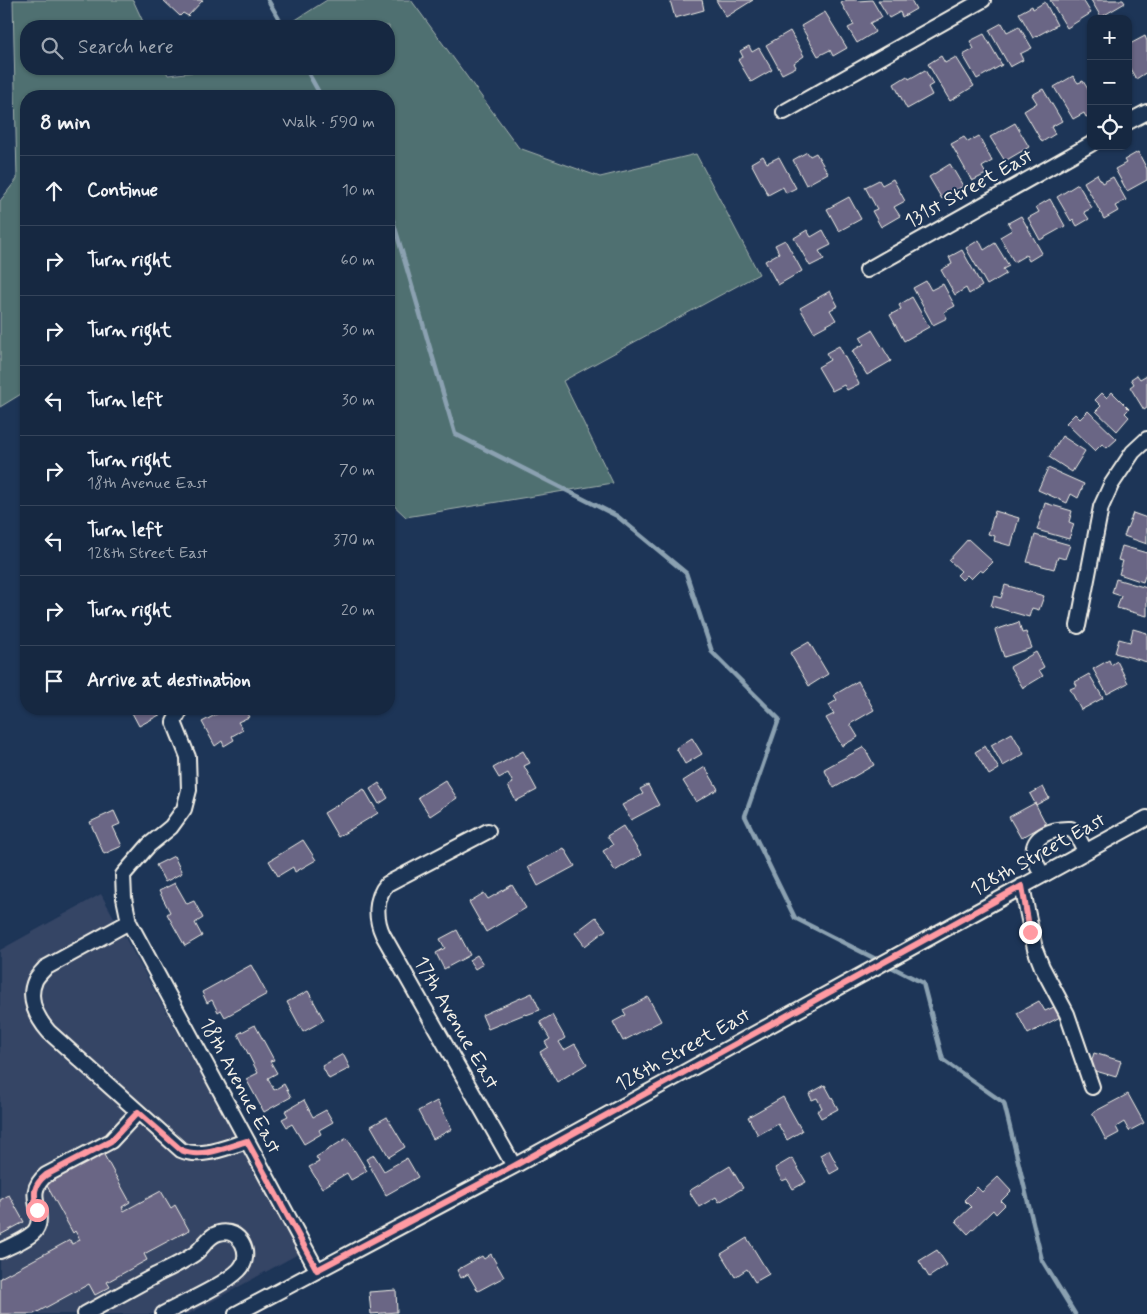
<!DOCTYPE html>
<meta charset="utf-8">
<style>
:root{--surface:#162841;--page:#23344c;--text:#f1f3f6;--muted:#9ea6b1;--line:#35445a}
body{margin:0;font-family:Mynerve,sans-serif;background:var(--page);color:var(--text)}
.controls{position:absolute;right:15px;top:15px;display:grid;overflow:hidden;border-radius:10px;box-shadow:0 1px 4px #0004}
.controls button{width:45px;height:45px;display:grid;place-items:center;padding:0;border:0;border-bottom:1px solid var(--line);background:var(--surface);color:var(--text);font:25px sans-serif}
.stop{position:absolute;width:15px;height:15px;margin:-11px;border:4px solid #ff9aa2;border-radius:50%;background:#fff}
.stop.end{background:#ff9aa2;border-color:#fff;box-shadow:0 1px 5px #0008}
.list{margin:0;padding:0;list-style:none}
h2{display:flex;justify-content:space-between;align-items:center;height:65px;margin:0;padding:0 20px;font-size:21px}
h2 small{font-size:16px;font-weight:400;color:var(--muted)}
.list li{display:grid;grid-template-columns:32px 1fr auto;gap:15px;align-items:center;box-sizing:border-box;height:70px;padding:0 20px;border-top:1px solid var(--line)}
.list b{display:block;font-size:19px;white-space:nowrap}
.list p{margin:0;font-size:16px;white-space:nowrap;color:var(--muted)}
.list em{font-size:16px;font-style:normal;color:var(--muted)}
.icon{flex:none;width:28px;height:28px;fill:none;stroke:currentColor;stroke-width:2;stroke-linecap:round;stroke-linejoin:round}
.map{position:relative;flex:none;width:1147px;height:1314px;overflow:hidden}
.search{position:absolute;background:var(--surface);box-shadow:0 1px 4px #0004;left:20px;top:20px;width:375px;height:55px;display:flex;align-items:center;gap:12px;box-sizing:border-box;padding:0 18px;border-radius:20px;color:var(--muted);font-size:19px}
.panel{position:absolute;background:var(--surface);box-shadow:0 1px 4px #0004;left:20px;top:90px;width:375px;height:625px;border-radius:20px}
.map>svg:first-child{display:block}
.built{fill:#344465}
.green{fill:#4f7071;stroke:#a2b0ac}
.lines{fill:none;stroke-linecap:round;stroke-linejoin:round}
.stream{stroke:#8ba1b1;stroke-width:4.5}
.building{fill:#6a6685;stroke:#f4f1e8}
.minor-casing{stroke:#f4f1e8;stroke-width:18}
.minor{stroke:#1d3557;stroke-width:14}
.route{stroke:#ff9aa2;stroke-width:6}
.labels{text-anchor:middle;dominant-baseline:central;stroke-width:4;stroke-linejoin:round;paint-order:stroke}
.street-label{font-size:20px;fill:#f4f1e8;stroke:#1d3557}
</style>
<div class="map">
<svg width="1147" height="1314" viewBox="0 0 1147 1314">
<rect width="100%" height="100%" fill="#1d3557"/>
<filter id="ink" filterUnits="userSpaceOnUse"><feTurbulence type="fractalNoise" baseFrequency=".02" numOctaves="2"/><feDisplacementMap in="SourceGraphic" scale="10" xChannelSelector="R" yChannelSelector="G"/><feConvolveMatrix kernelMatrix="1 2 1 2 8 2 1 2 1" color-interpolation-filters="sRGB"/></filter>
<g filter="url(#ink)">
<!-- built -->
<path class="built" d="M 101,894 L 300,1253 L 189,1314 L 0,1314 L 0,950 Z"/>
<!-- green -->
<path class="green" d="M 13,0 L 133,0 L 145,26 L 26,26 L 26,69 L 165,69 L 168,75 L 221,69 L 389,69 L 389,26 L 286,26 L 327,0 L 411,0 L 519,148 L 600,177 L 696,154 L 759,274 L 563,381 L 613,483 L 406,517 L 389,501 L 389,96 L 26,96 L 26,391 L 0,407 L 0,201 L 17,179 Z"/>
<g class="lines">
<!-- stream -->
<path class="stream" d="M 268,0 L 283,26
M 306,69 L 321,96
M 389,213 L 393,221 L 455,434 L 617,516 L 686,573 L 712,652 L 779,719 L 745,816 L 795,918 L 923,983 L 943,1060 L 1004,1103 L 1042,1260 L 1075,1314"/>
</g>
<!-- building -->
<path class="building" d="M 163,0 L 203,0 L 188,16 L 183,13 L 180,16 Z
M 670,0 L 702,0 L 704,10 L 675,18 Z
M 716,0 L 753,0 L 726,17 Z
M 847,0 L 857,0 L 858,1 L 872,0 L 882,17 L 870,23 L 875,32 L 857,43 L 848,28 L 854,25 L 841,3 Z
M 878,0 L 911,0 L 916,9 L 902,17 L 900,12 L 889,18 Z
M 1050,0 L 1083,0 L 1091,13 L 1067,28 Z
M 1091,0 L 1123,0 L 1125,3 L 1101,17 Z
M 1045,2 L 1057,25 L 1033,38 L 1019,13 L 1032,6 L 1033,9 Z
M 825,12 L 847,48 L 833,56 L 830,50 L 818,56 L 801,26 Z
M 1002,23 L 1007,32 L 1019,26 L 1032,48 L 1020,54 L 1023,60 L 1010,67 L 989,30 Z
M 790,31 L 804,56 L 794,63 L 796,67 L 782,74 L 766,45 Z
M 984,34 L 1002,65 L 977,79 L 963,55 L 974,49 L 970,41 Z
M 1145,36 L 1147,41 L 1147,72 L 1136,79 L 1128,65 L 1128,45 Z
M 749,46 L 752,52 L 759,48 L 772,70 L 751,82 L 738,60 L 743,57 L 740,51 Z
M 941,56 L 945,63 L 956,57 L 974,86 L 950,101 L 928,64 Z
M 925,70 L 933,84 L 928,87 L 932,95 L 907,109 L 894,84 L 907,76 L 909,79 Z
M 1073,76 L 1078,83 L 1083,81 L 1091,94 L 1091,115 L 1086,117 L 1084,113 L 1073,119 L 1054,87 Z
M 1043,89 L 1062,121 L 1051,127 L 1055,134 L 1042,142 L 1024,111 L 1037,103 L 1032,95 Z
M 1015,123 L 1029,147 L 1005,161 L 990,137 Z
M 979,136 L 992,161 L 982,167 L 986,174 L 972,181 L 951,144 L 964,137 L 968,142 Z
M 807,152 L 810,156 L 816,153 L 828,173 L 806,185 L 793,160 Z
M 1138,152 L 1147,169 L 1147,180 L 1127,191 L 1115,169 L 1126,163 L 1124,160 Z
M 763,156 L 767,163 L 779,157 L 796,188 L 786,193 L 783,187 L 768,195 L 751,163 Z
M 950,164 L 963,186 L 942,199 L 929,177 Z
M 1097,174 L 1102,183 L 1113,177 L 1126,200 L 1115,206 L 1118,211 L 1104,219 L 1084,182 Z
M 893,179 L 905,201 L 894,207 L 900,216 L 881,227 L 872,211 L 877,209 L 865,187 L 879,180 L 882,185 Z
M 1078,184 L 1092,208 L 1084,212 L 1089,219 L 1077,226 L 1073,219 L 1071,221 L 1057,197 Z
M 849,197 L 861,219 L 839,231 L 827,209 Z
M 1050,199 L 1065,226 L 1040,240 L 1028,218 L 1039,212 L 1036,207 Z
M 1021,216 L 1042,253 L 1029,261 L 1026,255 L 1014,262 L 1000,237 L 1012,230 L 1008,223 Z
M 807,230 L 811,237 L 823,230 L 831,245 L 819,251 L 824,259 L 810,266 L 794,238 Z
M 785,240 L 802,271 L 778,285 L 765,261 L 779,253 L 775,245 Z
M 979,240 L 984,250 L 995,243 L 1009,266 L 1003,269 L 1006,274 L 987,285 L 966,248 Z
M 962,250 L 982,286 L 969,294 L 966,288 L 955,295 L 941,270 L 952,264 L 949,257 Z
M 926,281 L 931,290 L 943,284 L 955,306 L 944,312 L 947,318 L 933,325 L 913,288 Z
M 830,291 L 838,306 L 830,310 L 836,320 L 814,332 L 800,308 Z
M 912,297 L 929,327 L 904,341 L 890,315 L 901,309 L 899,305 Z
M 872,330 L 891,361 L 867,375 L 852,351 L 864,344 L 860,337 Z
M 839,346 L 859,384 L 847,390 L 844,385 L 832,391 L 818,367 L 830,360 L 826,353 Z
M 1137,375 L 1140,379 L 1147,375 L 1147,408 L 1144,410 L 1130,387 L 1134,384 L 1131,379 Z
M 1112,392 L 1129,409 L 1125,413 L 1129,417 L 1117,431 L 1096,411 L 1101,406 L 1095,400 L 1102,393 L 1107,398 Z
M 1088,411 L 1117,439 L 1107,448 L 1102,444 L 1095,451 L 1066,423 L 1075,414 L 1080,419 Z
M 1062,436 L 1085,451 L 1072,472 L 1049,457 Z
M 1048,468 L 1084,484 L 1078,498 L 1071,494 L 1067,503 L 1038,490 Z
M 1045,503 L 1072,511 L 1069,522 L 1074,524 L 1069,539 L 1037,530 Z
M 995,511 L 1019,518 L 1011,546 L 994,541 L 995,536 L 988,534 Z
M 1133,513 L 1147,518 L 1147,544 L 1124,536 Z
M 1035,535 L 1070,545 L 1065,559 L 1058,557 L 1054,569 L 1027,562 Z
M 968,539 L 993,562 L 983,572 L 980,570 L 971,579 L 967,575 L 962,580 L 957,575 L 961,571 L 949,560 Z
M 1122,546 L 1147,553 L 1147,570 L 1143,582 L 1119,574 L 1123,561 L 1118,560 Z
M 1116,579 L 1147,588 L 1147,616 L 1117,608 L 1121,596 L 1112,593 Z
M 1005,585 L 1044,596 L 1039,610 L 1032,608 L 1029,617 L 991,606 L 994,596 L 1001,598 Z
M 1019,622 L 1022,633 L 1026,632 L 1032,648 L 1004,657 L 995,630 Z
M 1133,629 L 1147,633 L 1147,662 L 1115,653 L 1119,639 L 1130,642 Z
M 809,642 L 828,674 L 809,686 L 790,653 Z
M 1036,652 L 1044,667 L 1039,670 L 1043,676 L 1023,688 L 1010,667 Z
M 1109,660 L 1111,665 L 1117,661 L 1128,683 L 1107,694 L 1093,669 Z
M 1089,674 L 1103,698 L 1081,710 L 1070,689 L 1077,686 L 1075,682 Z
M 858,681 L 874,710 L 850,724 L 858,737 L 842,746 L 826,718 L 834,714 L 829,705 L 837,700 L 834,695 Z
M 130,709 L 163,709 L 165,712 L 139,726 Z
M 226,709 L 244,709 L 249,717 L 238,722 L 243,730 L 232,736 L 234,740 L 224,746 L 222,741 L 215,746 L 202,722 Z
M 1012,733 L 1024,754 L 1003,766 L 991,745 Z
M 692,738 L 702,754 L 685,764 L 676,748 Z
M 985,746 L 999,769 L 989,775 L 975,752 Z
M 864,747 L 874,765 L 834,788 L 824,769 Z
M 523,751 L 530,763 L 524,766 L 537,790 L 516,801 L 508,786 L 513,783 L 508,773 L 499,778 L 493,768 Z
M 705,767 L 718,789 L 696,802 L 683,781 Z
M 445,780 L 457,798 L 430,816 L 418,797 Z
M 379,783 L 388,798 L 379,804 L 370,789 Z
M 648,785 L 659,805 L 631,820 L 622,805 L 643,794 L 640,789 Z
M 1043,787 L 1049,798 L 1036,805 L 1030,794 Z
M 364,789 L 378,813 L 338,837 L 324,813 Z
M 1035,803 L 1046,824 L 1021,838 L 1009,817 Z
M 114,811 L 120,824 L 113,827 L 122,846 L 104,854 L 90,822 Z
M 623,826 L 641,855 L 615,871 L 603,851 L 613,845 L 607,836 Z
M 303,840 L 316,860 L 295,872 L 293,867 L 278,876 L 269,861 Z
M 564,848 L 575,866 L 538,886 L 528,867 Z
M 174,856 L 182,873 L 165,882 L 156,865 Z
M 175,883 L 187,904 L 194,901 L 203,918 L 195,923 L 202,936 L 185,946 L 167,914 L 170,912 L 159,891 Z
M 512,885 L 526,908 L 486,932 L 469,902 L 484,893 L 488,899 Z
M 596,917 L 606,930 L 585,946 L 575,933 Z
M 457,930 L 470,955 L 444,969 L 436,953 L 445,948 L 440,939 Z
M 477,955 L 483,964 L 475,969 L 469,960 Z
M 251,965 L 267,994 L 225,1017 L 221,1010 L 218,1012 L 212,1000 L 207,1003 L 202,992 Z
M 308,991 L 324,1020 L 303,1032 L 287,1002 Z
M 532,993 L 540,1010 L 526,1015 L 525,1014 L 488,1029 L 482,1015 Z
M 648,997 L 661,1021 L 623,1041 L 613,1022 L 626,1015 L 623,1010 Z
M 1039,1001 L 1045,1011 L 1054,1007 L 1060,1017 L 1028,1034 L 1017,1013 Z
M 552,1015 L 565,1038 L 559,1042 L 564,1050 L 575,1044 L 587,1064 L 557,1082 L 540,1052 L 548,1047 L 545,1042 L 550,1039 L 540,1022 Z
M 255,1025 L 274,1060 L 270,1061 L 277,1073 L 268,1078 L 274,1090 L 284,1084 L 291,1097 L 264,1112 L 246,1079 L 258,1073 L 238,1034 Z
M 1094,1053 L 1121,1061 L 1116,1077 L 1089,1069 Z
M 343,1054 L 350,1068 L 329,1079 L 322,1066 Z
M 825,1085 L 838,1109 L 821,1118 L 817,1111 L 822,1108 L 817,1098 L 812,1100 L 809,1094 Z
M 1128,1094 L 1144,1123 L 1129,1131 L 1124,1122 L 1116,1127 L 1119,1133 L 1106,1140 L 1092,1113 Z
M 783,1097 L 802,1131 L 787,1140 L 778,1124 L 758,1135 L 748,1117 Z
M 304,1100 L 313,1117 L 326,1110 L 333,1122 L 319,1130 L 321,1134 L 304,1144 L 292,1124 L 287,1127 L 282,1119 L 288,1116 L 285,1111 Z
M 437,1101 L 452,1129 L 433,1139 L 418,1111 Z
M 387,1117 L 405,1147 L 389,1157 L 371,1126 Z
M 347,1138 L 367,1171 L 351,1180 L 347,1173 L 322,1188 L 309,1167 L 319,1162 L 316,1157 Z
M 829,1150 L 839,1169 L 830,1174 L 820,1155 Z
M 103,1153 L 130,1202 L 122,1207 L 124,1211 L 161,1191 L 171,1208 L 175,1205 L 189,1230 L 144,1254 L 147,1260 L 107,1282 L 110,1287 L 95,1295 L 89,1284 L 34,1314 L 0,1314 L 0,1278 L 70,1240 L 72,1244 L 80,1240 L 75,1231 L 73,1233 L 46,1184 Z
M 374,1155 L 384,1171 L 407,1158 L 418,1177 L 386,1195 L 366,1159 Z
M 792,1158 L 806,1182 L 793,1189 L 787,1179 L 782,1181 L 775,1168 Z
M 730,1166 L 743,1188 L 719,1202 L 716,1197 L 699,1207 L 689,1191 Z
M 998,1177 L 1011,1191 L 1001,1201 L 1005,1205 L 996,1214 L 993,1210 L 968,1234 L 956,1221 L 971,1207 L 964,1200 L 977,1187 L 982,1192 Z
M 9,1195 L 24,1222 L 0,1235 L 0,1200 Z
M 747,1238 L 769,1274 L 755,1282 L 747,1269 L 735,1277 L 721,1254 Z
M 937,1250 L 947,1265 L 929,1277 L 919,1261 Z
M 491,1254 L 504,1277 L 478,1291 L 468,1274 L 461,1278 L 457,1270 L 482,1256 L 484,1259 Z
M 396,1290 L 397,1312 L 371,1314 L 369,1292 Z"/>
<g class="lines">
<defs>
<path id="minor" d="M 784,112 L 983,0
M 1128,122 L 1147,112
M 867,270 L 1091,144
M 1078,626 L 1101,507 L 1111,485 L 1133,452 L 1147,439
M 181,709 L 174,722 L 188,757 L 189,790 L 184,809 L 171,827 L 149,845 L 123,875 L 124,898 L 129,922 L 317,1270
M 488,831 L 387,884 C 375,898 375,918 383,935 L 514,1166
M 1042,875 C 1040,869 1035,863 1034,856 C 1030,835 1054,828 1071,829 L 1077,835 L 1085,851
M 1022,886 L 1035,949 L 1042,967 L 1067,1014 L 1092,1087
M 129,922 L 45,968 C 42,972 37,976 35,981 C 27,999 37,1018 49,1032 L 181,1150 C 202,1159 226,1147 247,1141
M 0,1251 C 10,1246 27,1240 35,1231 C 48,1213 22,1195 46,1175 L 111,1141 L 138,1112
M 85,1314 C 109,1301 132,1288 156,1275 C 168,1269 181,1263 193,1255 C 203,1249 207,1236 219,1233 C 240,1227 254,1255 239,1270 C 223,1286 183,1303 163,1314
M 236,1314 L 514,1166 L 1147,818"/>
</defs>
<!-- minor casing -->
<use href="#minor" class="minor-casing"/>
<!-- minor -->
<use href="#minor" class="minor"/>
</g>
</g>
<g class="lines" filter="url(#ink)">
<!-- route -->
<path class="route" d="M 37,1210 C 34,1194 32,1186 46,1175 L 111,1141 L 138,1112 L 181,1150 C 202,1159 226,1147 247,1141 L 317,1270 L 514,1166 L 1022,886 L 1030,932"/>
</g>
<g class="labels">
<!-- street labels -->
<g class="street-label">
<text transform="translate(969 189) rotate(-29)">131st Street East</text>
<text transform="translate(1038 855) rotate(-29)">128th Street East</text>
<text transform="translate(456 1023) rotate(60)">17th Avenue East</text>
<text transform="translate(683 1050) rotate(-29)">128th Street East</text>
<text transform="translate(240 1086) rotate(62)">18th Avenue East</text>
</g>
</g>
</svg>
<div class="controls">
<button>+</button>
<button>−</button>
<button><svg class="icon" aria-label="locate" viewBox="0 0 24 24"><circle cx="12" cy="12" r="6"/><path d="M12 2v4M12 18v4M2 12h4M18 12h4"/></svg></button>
</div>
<div class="stop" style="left:37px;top:1210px"></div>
<div class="stop end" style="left:1030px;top:932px"></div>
<div class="search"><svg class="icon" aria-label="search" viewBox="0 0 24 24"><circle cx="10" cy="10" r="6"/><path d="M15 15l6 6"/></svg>Search here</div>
<section class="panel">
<h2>8 min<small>Walk · 590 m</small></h2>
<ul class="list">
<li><svg class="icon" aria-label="ahead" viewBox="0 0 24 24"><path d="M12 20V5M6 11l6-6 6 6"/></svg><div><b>Continue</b></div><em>10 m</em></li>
<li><svg class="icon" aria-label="right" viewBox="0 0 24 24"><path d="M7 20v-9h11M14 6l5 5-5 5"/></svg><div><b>Turn right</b></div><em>60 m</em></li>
<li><svg class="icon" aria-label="right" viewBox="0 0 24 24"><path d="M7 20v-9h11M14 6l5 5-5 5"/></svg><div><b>Turn right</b></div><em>30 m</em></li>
<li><svg class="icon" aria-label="left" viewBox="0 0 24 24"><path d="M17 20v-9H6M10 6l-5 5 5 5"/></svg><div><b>Turn left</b></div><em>30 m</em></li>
<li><svg class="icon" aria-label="right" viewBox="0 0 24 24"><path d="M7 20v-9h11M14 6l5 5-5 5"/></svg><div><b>Turn right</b><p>18th Avenue East</p></div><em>70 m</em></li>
<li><svg class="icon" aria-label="left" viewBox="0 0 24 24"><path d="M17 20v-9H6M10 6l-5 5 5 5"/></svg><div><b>Turn left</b><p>128th Street East</p></div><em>370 m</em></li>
<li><svg class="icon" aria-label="right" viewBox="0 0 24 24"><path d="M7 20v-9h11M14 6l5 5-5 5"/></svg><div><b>Turn right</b></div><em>20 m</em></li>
<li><svg class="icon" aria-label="arrive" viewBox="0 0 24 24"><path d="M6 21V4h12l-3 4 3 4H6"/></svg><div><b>Arrive at destination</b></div></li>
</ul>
</section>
</div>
